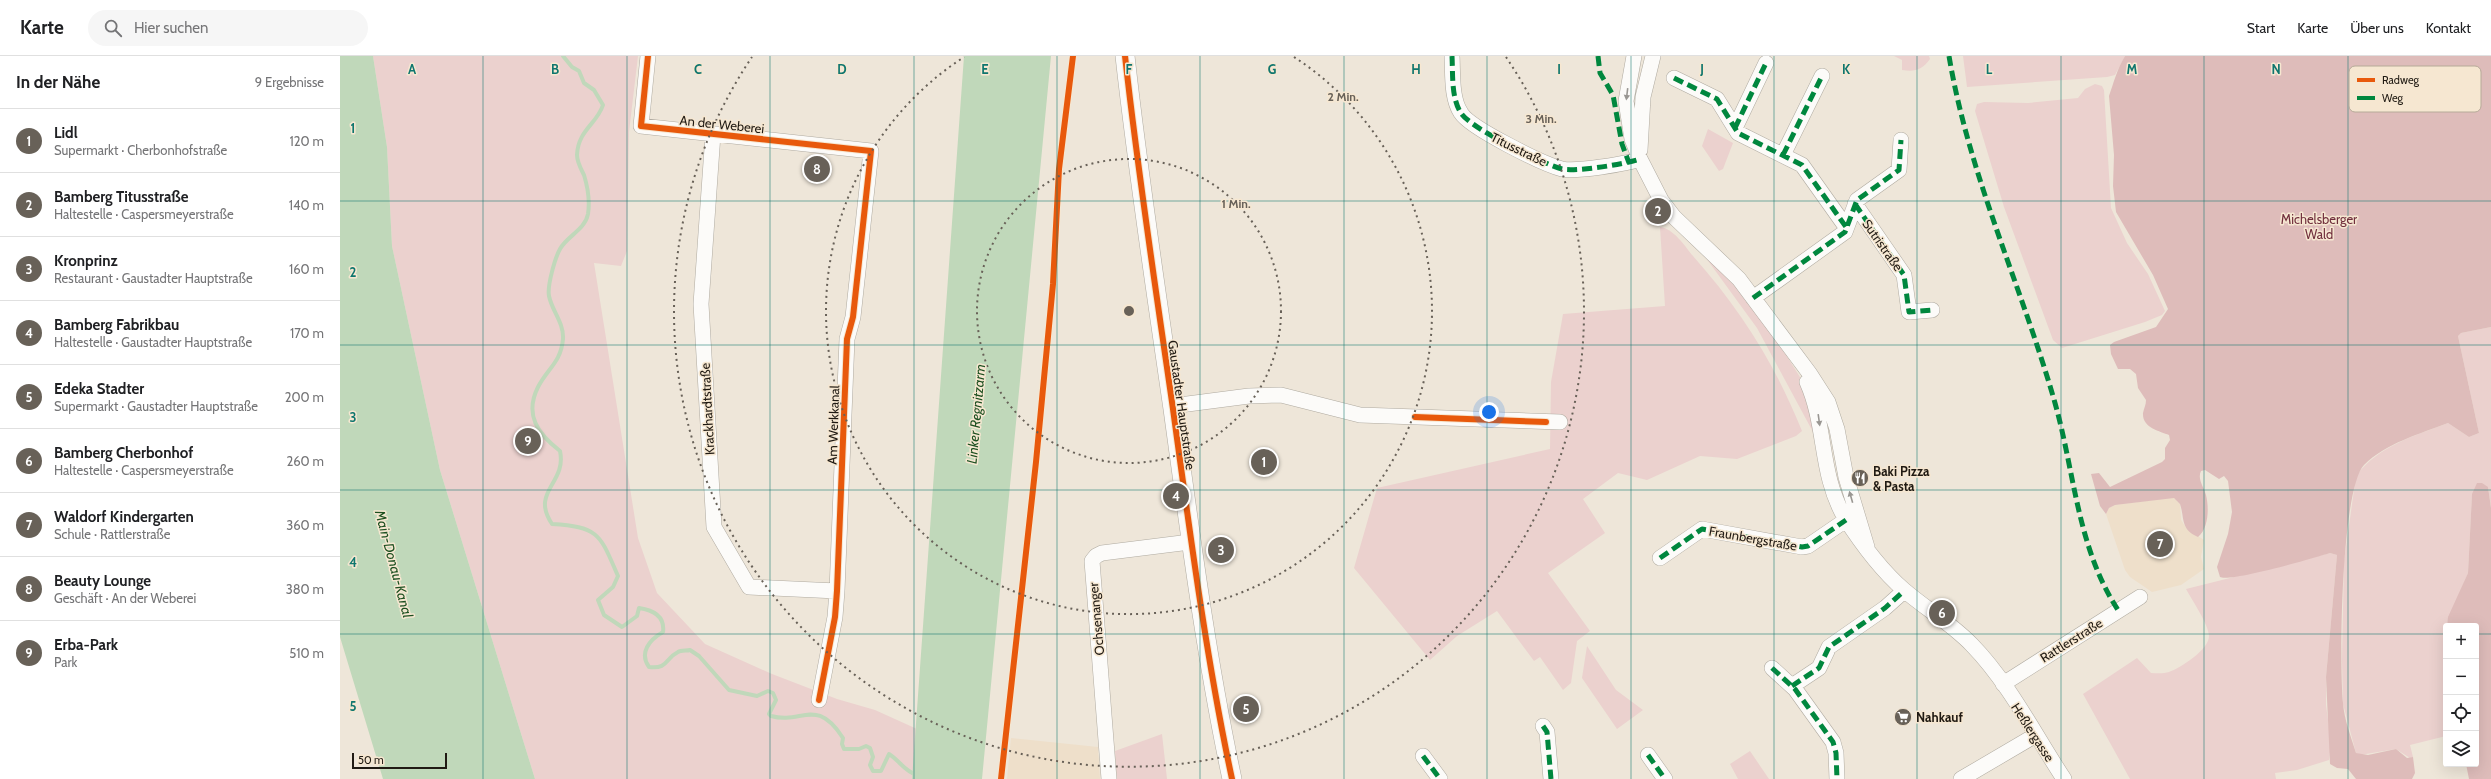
<!DOCTYPE html>
<html lang="de">
<meta charset="utf-8">
<style>
:root{--surface:#fff;--page:#f6f6f6;--text:#202124;--muted:#757577;--line:#e0e0e0;--accent:#686158}
body{margin:0;font-family:Cabin,sans-serif;background:var(--page);color:var(--text)}
.controls{position:absolute;right:12px;bottom:12px;display:grid;overflow:hidden;border-radius:4px;box-shadow:0 4px 16px #0002}
.controls button{width:36px;height:36px;display:grid;place-items:center;padding:0;border:0;border-bottom:1px solid var(--line);background:var(--surface);color:var(--text);font:20px sans-serif}
.scale{position:absolute;left:12px;bottom:10px;width:95px;box-sizing:border-box;padding-left:4px;border:2px solid #201a13;border-top:0;font-size:11px;line-height:14px;white-space:nowrap;color:#201a13;-webkit-text-stroke:3px #f6e7d1;paint-order:stroke}
.you{position:absolute;left:1149px;top:356px;width:14px;height:14px;margin:-10px;border:3px solid #fff;border-radius:50%;background:#1a73e8;box-shadow:0 0 0 6px #1a73e833}
.badge{display:grid;place-items:center;width:26px;height:26px;border-radius:50%;background:var(--accent);color:#fff;font-size:13px;font-weight:700}
.pin{position:absolute;translate:-50% -50%;border:2px solid #fff;box-shadow:0 1px 4px #0006}
.list{margin:0;padding:0;list-style:none}
h2{display:flex;justify-content:space-between;align-items:center;height:52px;margin:0;padding:0 16px;font-size:17px}
h2 small{font-size:13px;font-weight:400;color:var(--muted)}
.list li{display:grid;grid-template-columns:26px 1fr auto;gap:12px;align-items:center;box-sizing:border-box;height:64px;padding:0 16px;border-top:1px solid var(--line)}
.list b{display:block;font-size:15px;white-space:nowrap}
.list p{margin:0;font-size:13px;white-space:nowrap;color:var(--muted)}
.list em{font-size:13px;font-style:normal;color:var(--muted)}
.icon{flex:none;width:22px;height:22px;fill:none;stroke:currentColor;stroke-width:2;stroke-linecap:round;stroke-linejoin:round}
.map{position:relative;flex:none;width:2151px;height:723px;overflow:hidden}
header{display:flex;align-items:center;gap:24px;box-sizing:border-box;height:56px;padding:0 20px;background:var(--surface);border-bottom:1px solid var(--line)}
header strong{font-size:19px}
nav{display:flex;gap:22px;margin-inline-start:auto;font-size:14px}
.search{width:280px;height:36px;background:var(--page);display:flex;align-items:center;gap:10px;box-sizing:border-box;padding:0 14px;border-radius:22px;color:var(--muted);font-size:15px}
main{display:flex}
aside{flex:1;background:var(--surface)}
.map>svg:first-child{display:block}
.built{fill:#eedfca}
.green{fill:#ebd1ce}
.forest{fill:#debcba}
.water{fill:#c0d8ba}
.lines{fill:none;stroke-linecap:round;stroke-linejoin:round}
.stream{stroke:#c0d8ba;stroke-width:4}
.minor-casing{stroke:#afaaa0;stroke-width:16}
.tertiary-casing{stroke:#afaaa0;stroke-width:20}
.minor{stroke:#fcfbf9;stroke-width:15}
.tertiary{stroke:#fcfbf9;stroke-width:19}
.quiet{stroke:#00873e;stroke-width:5;stroke-dasharray:10 5;stroke-linecap:butt}
.cycleway-casing{stroke:#f6e7d1;stroke-width:8}
.cycleway{stroke:#e8590c;stroke-width:6}
.oneway{fill:#999692}
.grid{fill:none;stroke:#0f766e;stroke-width:1;stroke-opacity:0.55}
.ring{fill:none;stroke:#686158;stroke-width:2;stroke-dasharray:2 4}
.labels{text-anchor:middle;dominant-baseline:central;stroke-width:3;stroke-linejoin:round;paint-order:stroke}
.street-label{font-size:13px;fill:#201a13;stroke:#f6e7d1}
.park-label{font-size:13px;fill:#702e3c;stroke:#f6e7d1}
.poi-label{font-size:13px;font-weight:bold;fill:#201a13;stroke:#f6e7d1;text-anchor:start}
.water-label{font-size:14px;font-style:italic;fill:#1d5020;stroke:#f6e7d1}
.key{fill:#f6e7d1;stroke:#b6aa98;stroke-width:1}
.key-label{font-size:11px;fill:#201a13}
.grid-label{font-size:13px;text-anchor:middle;font-weight:bold;fill:#0f766e;stroke:#f6e7d1;stroke-width:3;stroke-linejoin:round;paint-order:stroke}
.centre{fill:#686158;stroke:#f6e7d1;stroke-width:2}
.ring-label{font-size:12px;text-anchor:middle;font-weight:bold;fill:#686158;stroke:#f6e7d1;stroke-width:3;stroke-linejoin:round;paint-order:stroke}
</style>
<header>
<strong>Karte</strong>
<div class="search"><svg class="icon" aria-label="search" viewBox="0 0 24 24"><circle cx="10" cy="10" r="6"/><path d="M15 15l6 6"/></svg>Hier suchen</div>
<nav><a>Start</a><a>Karte</a><a>Über uns</a><a>Kontakt</a></nav>
</header>
<main>
<aside>
<h2>In der Nähe<small>9 Ergebnisse</small></h2>
<ul class="list">
<li><span class="badge">1</span><div><b>Lidl</b><p>Supermarkt · Cherbonhofstraße</p></div><em>120 m</em></li>
<li><span class="badge">2</span><div><b>Bamberg Titusstraße</b><p>Haltestelle · Caspersmeyerstraße</p></div><em>140 m</em></li>
<li><span class="badge">3</span><div><b>Kronprinz</b><p>Restaurant · Gaustadter Hauptstraße</p></div><em>160 m</em></li>
<li><span class="badge">4</span><div><b>Bamberg Fabrikbau</b><p>Haltestelle · Gaustadter Hauptstraße</p></div><em>170 m</em></li>
<li><span class="badge">5</span><div><b>Edeka Stadter</b><p>Supermarkt · Gaustadter Hauptstraße</p></div><em>200 m</em></li>
<li><span class="badge">6</span><div><b>Bamberg Cherbonhof</b><p>Haltestelle · Caspersmeyerstraße</p></div><em>260 m</em></li>
<li><span class="badge">7</span><div><b>Waldorf Kindergarten</b><p>Schule · Rattlerstraße</p></div><em>360 m</em></li>
<li><span class="badge">8</span><div><b>Beauty Lounge</b><p>Geschäft · An der Weberei</p></div><em>380 m</em></li>
<li><span class="badge">9</span><div><b>Erba-Park</b><p>Park</p></div><em>510 m</em></li>
</ul>
</aside>
<div class="map">
<svg width="2151" height="723" viewBox="0 0 2151 723">
<rect width="100%" height="100%" fill="#eee6d9"/>
<!-- built -->
<path class="built" d="M 1828,442 L 1834,442 L 1840,448 L 1841,464 L 1847,473 L 1864,484 L 1861,501 L 1864,513 L 1841,529 L 1812,536 L 1790,521 L 1785,514 L 1766,458 L 1769,452 L 1775,449 Z
M 671,682 L 758,691 L 760,723 L 667,723 Z"/>
<!-- green -->
<path class="green" d="M 33,0 L 298,0 L 289,76 L 287,195 L 281,210 L 254,207 L 298,482 L 317,537 L 365,588 L 432,618 L 497,643 L 535,654 L 577,673 L 572,723 L 195,723 L 100,414 L 52,190 L 47,91 Z
M 1554,0 L 1589,0 L 1590,3 C 1582,14 1575,16 1562,14 L 1562,4 Z
M 1623,0 L 1785,0 L 1775,19 L 1767,21 L 1627,31 Z
M 1755,28 L 1762,30 L 1764,34 L 1771,152 L 1787,187 L 1808,218 L 1825,255 L 1822,259 L 1805,266 L 1722,292 L 1713,284 L 1664,151 L 1635,55 L 1637,48 L 1644,46 L 1688,47 L 1738,42 L 1745,33 Z
M 1368,73 L 1393,87 L 1383,113 L 1379,115 L 1362,90 Z
M 1320,171 C 1334,173 1344,189 1353,200 C 1401,254 1435,308 1462,375 L 1456,380 L 1397,403 L 1360,400 L 1307,424 L 1278,417 L 1243,443 L 1265,477 L 1208,517 L 1250,575 L 1237,585 L 1231,627 L 1223,634 L 1200,601 L 1194,605 L 1157,555 L 1117,580 L 1090,604 L 1014,512 L 1037,432 L 1210,393 L 1211,326 L 1223,258 L 1325,250 Z
M 1366,202 L 1384,216 L 1405,241 L 1448,302 L 1463,326 L 1476,376 L 1473,376 L 1417,272 Z
M 2151,271 L 2151,452 L 2148,431 L 2132,438 L 2128,517 L 2106,570 L 2106,680 L 2070,689 L 2073,701 L 2070,702 L 2056,693 L 2020,699 L 2016,697 L 2003,648 L 2002,604 L 2004,505 L 2016,420 C 2038,390 2074,380 2108,367 L 2129,381 L 2139,377 L 2118,280 L 2121,277 Z
M 1990,497 L 1997,499 L 1986,621 L 1986,649 L 1991,687 L 1989,704 L 1957,714 L 1935,717 L 1936,723 L 1790,723 L 1743,638 L 1797,602 L 1811,617 C 1816,617 1823,618 1829,616 C 1840,612 1869,594 1869,580 C 1869,569 1852,544 1846,533 Z
M 1247,590 L 1276,634 L 1303,654 L 1277,673 L 1242,622 Z
M 822,678 L 827,723 L 777,723 L 775,695 Z
M 1410,695 L 1429,723 L 1398,723 L 1390,708 Z"/>
<!-- forest -->
<path class="forest" d="M 1785,0 L 2151,0 L 2151,271 L 2121,277 L 2118,280 L 2139,377 L 2129,381 L 2108,367 C 2080,378 2046,387 2024,409 C 2001,433 1999,608 2003,647 C 2004,663 2011,681 2016,697 L 2028,699 L 2056,693 L 2067,702 L 2073,701 L 2075,717 L 2072,723 L 2016,723 L 2008,713 L 1997,712 L 1990,708 L 1986,621 L 1997,499 L 1990,497 C 1974,502 1891,526 1880,521 L 1877,511 L 1888,478 L 1892,456 L 1888,425 L 1884,420 L 1879,423 L 1865,414 L 1861,415 C 1857,423 1864,431 1866,439 C 1869,451 1869,472 1858,481 C 1840,473 1845,463 1840,448 L 1834,442 L 1775,449 L 1769,452 L 1766,458 L 1760,450 L 1751,418 L 1759,417 L 1770,431 L 1822,406 L 1825,403 L 1825,392 L 1830,384 L 1829,379 C 1820,375 1802,372 1803,357 C 1804,352 1806,349 1806,344 L 1798,332 L 1796,318 L 1790,313 L 1778,313 L 1771,298 L 1770,289 L 1774,286 L 1816,271 L 1828,253 L 1813,219 L 1776,156 L 1773,130 L 1774,99 L 1769,40 C 1774,26 1777,13 1785,0 Z
M 2137,427 L 2142,427 L 2148,431 L 2151,452 L 2151,723 L 2129,723 L 2126,708 L 2136,708 L 2136,570 L 2107,570 L 2108,561 L 2128,517 L 2132,438 Z"/>
<!-- water -->
<path class="water" d="M 0,0 L 33,0 L 47,91 L 52,190 L 100,414 L 195,723 L 43,723 L 0,581 Z
M 624,0 L 711,0 L 642,723 L 572,723 Z"/>
<g class="lines">
<!-- stream -->
<path class="stream" d="M 223,0 L 232,11 L 239,15 L 244,27 L 254,34 L 263,49 C 257,68 238,74 237,99 C 237,106 241,113 244,119 C 248,132 250,145 248,158 C 245,174 227,180 220,193 C 215,202 207,230 209,240 C 212,255 224,267 223,283 C 221,306 208,312 198,331 C 184,359 198,378 220,395 C 227,428 190,435 212,468 C 260,471 260,479 278,520 L 273,531 L 258,544 L 264,559 L 282,571 L 297,560 L 299,552 C 313,554 325,560 323,576 C 309,584 299,597 309,611 C 329,613 324,603 338,596 C 341,594 347,595 350,594 L 359,600 L 389,634 L 417,640 L 428,635 L 433,637 L 436,644 L 429,658 L 431,660 C 462,669 476,640 503,682 L 502,688 L 504,693 L 519,693 L 526,690 L 530,692 L 533,701 L 530,709 L 533,715 L 541,715 L 549,698 C 560,705 564,715 577,719"/>
<defs>
<path id="minor" d="M 308,0 L 301,70 L 531,95 L 513,261 L 507,283 L 497,535 L 495,561 L 479,644
M 1112,0 C 1113,18 1111,42 1121,57 C 1130,72 1203,108 1222,113 C 1236,116 1286,108 1300,103
M 1294,0 L 1286,45 L 1292,83 L 1300,103 L 1321,144 L 1334,161 L 1399,223 L 1470,318 L 1488,346 L 1497,373 L 1506,421 L 1527,491
M 1334,22 L 1377,43 L 1398,77 L 1462,109 L 1506,171
M 1395,72 L 1426,7
M 373,78 L 361,248 L 374,471 L 409,531 L 497,535
M 1300,94 L 1303,41 L 1313,0
M 1443,99 L 1482,20
M 1515,148 L 1564,219 L 1569,256 L 1592,254
M 1413,242 L 1505,176 L 1517,144 L 1559,114 L 1561,84
M 1467,326 C 1487,371 1479,417 1505,462 C 1521,487 1541,514 1564,534 C 1586,553 1612,568 1632,589 C 1669,627 1695,679 1724,723
M 832,350 L 909,340 L 941,339 L 1020,359 L 1220,366
M 1320,502 L 1362,473 L 1462,491 L 1468,490 L 1506,464
M 1432,612 L 1455,633 L 1493,686 L 1496,697 L 1497,723
M 1663,628 L 1800,541
M 1452,630 L 1479,612 L 1489,591 L 1545,552 L 1564,535
M 1203,670 L 1207,676 L 1211,723
M 1308,699 L 1325,723
M 1083,700 L 1100,723
M 769,723 L 752,505 L 756,500 L 762,497 L 850,486
M 1621,723 L 1696,679"/>
<path id="tertiary" d="M 785,0 C 798,118 816,235 833,353 C 850,477 866,601 892,723"/>
</defs>
<!-- minor casing -->
<use href="#minor" class="minor-casing"/>
<!-- tertiary casing -->
<use href="#tertiary" class="tertiary-casing"/>
<!-- minor -->
<use href="#minor" class="minor"/>
<!-- tertiary -->
<use href="#tertiary" class="tertiary"/>
<!-- quiet -->
<path class="quiet" d="M 1112,0 C 1113,18 1111,42 1121,57 C 1130,72 1203,108 1222,113 C 1236,116 1286,108 1300,103
M 1258,0 L 1260,17 L 1273,39 L 1282,88 L 1289,107
M 1609,0 C 1629,120 1682,231 1715,347 C 1735,418 1737,491 1778,554
M 1334,22 L 1377,43 L 1398,77 L 1462,109 L 1506,171
M 1395,72 L 1426,7
M 1443,99 L 1482,20
M 1515,148 L 1564,219 L 1569,256 L 1592,254
M 1413,242 L 1505,176 L 1517,144 L 1559,114 L 1561,84
M 1320,502 L 1362,473 L 1462,491 L 1468,490 L 1506,464
M 1432,612 L 1455,633 L 1493,686 L 1496,697 L 1497,723
M 1452,630 L 1479,612 L 1489,591 L 1545,552 L 1564,535
M 1203,670 L 1207,676 L 1211,723
M 1308,699 L 1325,723
M 1083,700 L 1100,723"/>
<defs>
<path id="cycleway" d="M 308,0 L 301,70 L 531,95 L 513,261 L 507,283 L 497,535 L 495,561 L 479,644
M 785,0 C 798,118 816,235 833,353 C 850,477 866,601 892,723
M 1075,361 L 1206,366
M 661,723 L 696,406 L 713,228 L 719,113 L 733,0"/>
</defs>
<!-- cycleway casing -->
<use href="#cycleway" class="cycleway-casing"/>
<!-- cycleway -->
<use href="#cycleway" class="cycleway"/>
</g>
<!-- one-way arrows -->
<defs><path id="oneway-solid" d="M-6-.8H1V-3.2L6.5 0L1 3.2V.8H-6Z"/></defs>
<g class="oneway">
<use href="#oneway-solid" transform="translate(1287 38) rotate(97)"/>
<use href="#oneway-solid" transform="translate(1479 364) rotate(82)"/>
<use href="#oneway-solid" transform="translate(1511 441) rotate(-106)"/>
</g>
<!-- grid -->
<path class="grid" d="M 143,0 L 143,723M 287,0 L 287,723M 430,0 L 430,723M 574,0 L 574,723M 717,0 L 717,723M 860,0 L 860,723M 1004,0 L 1004,723M 1147,0 L 1147,723M 1291,0 L 1291,723M 1434,0 L 1434,723M 1577,0 L 1577,723M 1721,0 L 1721,723M 1864,0 L 1864,723M 2008,0 L 2008,723M 0,145 L 2151,145M 0,289 L 2151,289M 0,434 L 2151,434M 0,578 L 2106,578M 2136,578 L 2151,578"/>
<!-- distance rings -->
<g class="ring">
<circle cx="789" cy="255" r="152"/>
<path d="M954 1A303 303 0 1 1 624 1"/>
<path d="M1166 1A455 455 0 1 1 412 1"/>
</g>
<!-- icons -->
<defs>
<symbol id="restaurant-disc" viewBox="-11 -11 22 22"><circle r="9.5" fill="#686158" stroke="#f6e7d1"/><path d="M-5-6h1v4h1v-4h1v4h1v-4h1v5L-1.5 .5V6h-2V.5L-5-1ZM5-6V6H3V1.5H1.5Q1.5-4 5-6Z" fill="#fff"/></symbol>
<symbol id="supermarket-disc" viewBox="-11 -11 22 22"><circle r="9.5" fill="#686158" stroke="#f6e7d1"/><path d="M-6-5.5h2.5l.6 2H6L4.5 2H-2.5L-4.4-4H-6ZM-1.5 3.2a1.3 1.3 0 1 0 .1 0ZM3 3.2a1.3 1.3 0 1 0 .1 0Z" fill="#fff"/></symbol>
</defs>
<g fill-rule="evenodd">
<use href="#restaurant-disc" x="1510" y="412" width="20" height="20"/>
<use href="#supermarket-disc" x="1553" y="651" width="20" height="20"/>
</g>
<g class="labels">
<!-- street labels -->
<g class="street-label">
<text transform="translate(382 68) rotate(6)">An der Weberei</text>
<text transform="translate(1179 93) rotate(26)">Titusstraße</text>
<text transform="translate(1543 189) rotate(55)">Sutristraße</text>
<text transform="translate(842 349) rotate(82)">Gaustadter Hauptstraße</text>
<text transform="translate(367 353) rotate(-93)">Krackhardtstraße</text>
<text transform="translate(493 369) rotate(-88)">Am Werkkanal</text>
<text transform="translate(1413 482) rotate(10)">Fraunbergstraße</text>
<text transform="translate(756 563) rotate(-95)">Ochsenanger</text>
<text transform="translate(1731 584) rotate(-32)">Rattlerstraße</text>
<text transform="translate(1693 676) rotate(57)">Heßlergasse</text>
</g>
<!-- park labels -->
<g class="park-label">
<text x="1979" y="163">Michelsberger<tspan x="1979" dy="15">Wald</tspan></text>
</g>
<!-- poi labels -->
<g class="poi-label">
<text x="1533" y="415">Baki Pizza<tspan x="1533" dy="15">&amp; Pasta</tspan></text>
<text x="1576" y="661">Nahkauf</text>
</g>
<!-- water labels -->
<g class="water-label">
<text transform="translate(636 358) rotate(-85)">Linker Regnitzarm</text>
<text transform="translate(54 508) rotate(75)">Main-Donau-Kanal</text>
</g>
</g>
<!-- legend -->
<rect x="2009" y="10" width="132" height="46" rx="6" class="key"/>
<rect x="2017" y="22" width="18" height="4" fill="#e8590c"/>
<rect x="2017" y="40" width="18" height="4" fill="#00873e"/>
<g class="key-label">
<text x="2042" y="28">Radweg</text>
<text x="2042" y="46">Weg</text>
</g>
<g class="grid-label">
<text x="72" y="18">A</text>
<text x="215" y="18">B</text>
<text x="358" y="18">C</text>
<text x="502" y="18">D</text>
<text x="645" y="18">E</text>
<text x="789" y="18">F</text>
<text x="932" y="18">G</text>
<text x="1076" y="18">H</text>
<text x="1219" y="18">I</text>
<text x="1362" y="18">J</text>
<text x="1506" y="18">K</text>
<text x="1649" y="18">L</text>
<text x="1792" y="18">M</text>
<text x="1936" y="18">N</text>
<text x="13" y="77">1</text>
<text x="13" y="221">2</text>
<text x="13" y="366">3</text>
<text x="13" y="511">4</text>
<text x="13" y="655">5</text>
</g>
<circle cx="789" cy="255" r="6" class="centre"/>
<g class="ring-label">
<text x="1003" y="45">2 Min.</text>
<text x="1201" y="67">3 Min.</text>
<text x="896" y="152">1 Min.</text>
</g>
</svg>
<div class="controls">
<button>+</button>
<button>−</button>
<button><svg class="icon" aria-label="locate" viewBox="0 0 24 24"><circle cx="12" cy="12" r="6"/><path d="M12 2v4M12 18v4M2 12h4M18 12h4"/></svg></button>
<button><svg class="icon" aria-label="layers" viewBox="0 0 24 24"><path d="M12 4l9 5-9 5-9-5zM3 14l9 5 9-5"/></svg></button>
</div>
<div class="scale">50 m</div>
<div class="you"></div>
<div class="pin badge" style="left:924px;top:406px">1</div>
<div class="pin badge" style="left:1318px;top:155px">2</div>
<div class="pin badge" style="left:881px;top:494px">3</div>
<div class="pin badge" style="left:836px;top:440px">4</div>
<div class="pin badge" style="left:906px;top:653px">5</div>
<div class="pin badge" style="left:1602px;top:557px">6</div>
<div class="pin badge" style="left:1820px;top:488px">7</div>
<div class="pin badge" style="left:477px;top:113px">8</div>
<div class="pin badge" style="left:188px;top:385px">9</div>
</div>
</main>
